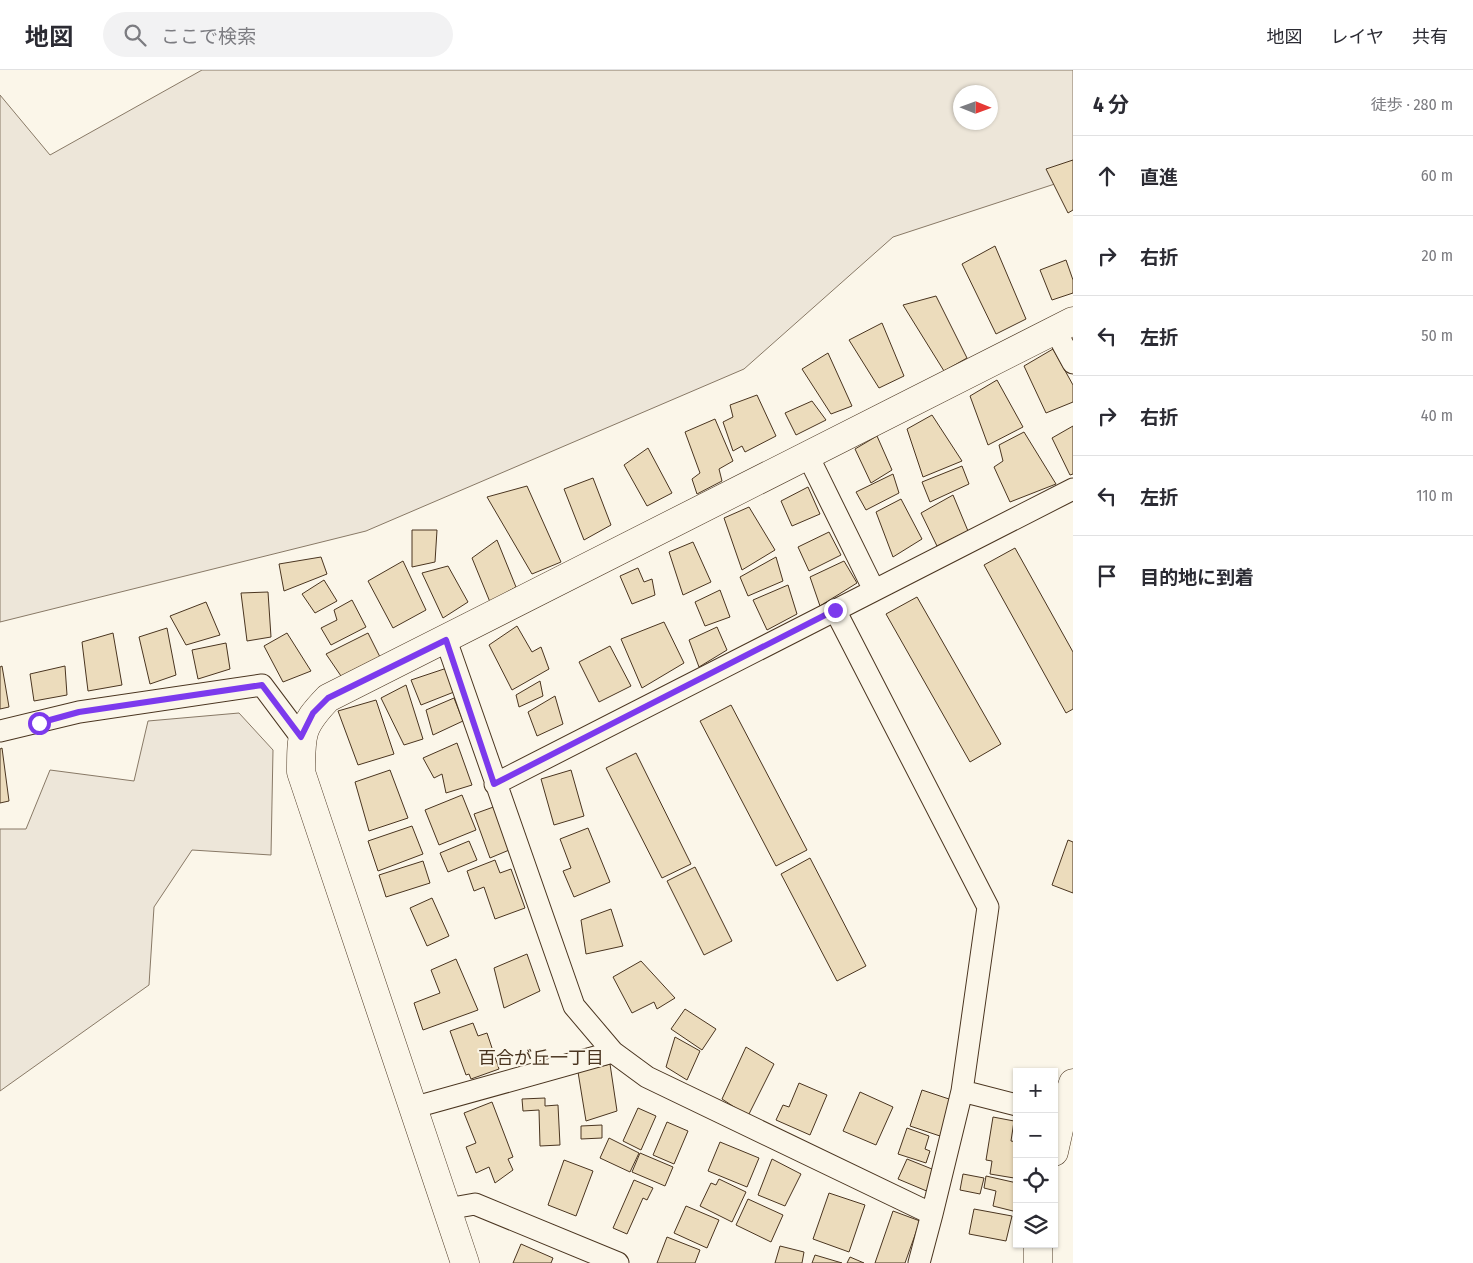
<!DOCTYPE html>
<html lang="ja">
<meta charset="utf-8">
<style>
:root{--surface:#fff;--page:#f2f2f3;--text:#2b2b33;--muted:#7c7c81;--line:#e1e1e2}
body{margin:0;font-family:"Fira Sans Condensed","Noto Sans JP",sans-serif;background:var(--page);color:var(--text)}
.controls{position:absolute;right:15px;bottom:15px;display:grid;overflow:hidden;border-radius:0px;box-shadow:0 1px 4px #0004}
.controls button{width:45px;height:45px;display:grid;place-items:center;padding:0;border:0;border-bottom:1px solid var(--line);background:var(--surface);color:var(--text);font:25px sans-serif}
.compass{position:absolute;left:953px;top:15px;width:45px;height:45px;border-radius:50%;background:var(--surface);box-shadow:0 1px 4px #0004;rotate:91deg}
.stop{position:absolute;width:15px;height:15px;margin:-11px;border:4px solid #7c3aed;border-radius:50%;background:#fff}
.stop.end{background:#7c3aed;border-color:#fff;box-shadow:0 1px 5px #0008}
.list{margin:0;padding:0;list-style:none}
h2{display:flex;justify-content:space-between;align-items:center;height:65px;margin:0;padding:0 20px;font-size:21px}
h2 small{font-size:16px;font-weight:400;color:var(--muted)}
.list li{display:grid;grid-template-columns:32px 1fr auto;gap:15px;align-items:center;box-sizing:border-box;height:80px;padding:0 20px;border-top:1px solid var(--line)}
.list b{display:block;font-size:19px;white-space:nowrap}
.list em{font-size:16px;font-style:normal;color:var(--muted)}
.icon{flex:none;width:28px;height:28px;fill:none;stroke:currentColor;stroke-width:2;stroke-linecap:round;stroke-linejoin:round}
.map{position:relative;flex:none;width:1073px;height:1193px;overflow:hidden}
header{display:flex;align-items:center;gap:30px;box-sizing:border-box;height:70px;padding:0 25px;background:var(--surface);border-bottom:1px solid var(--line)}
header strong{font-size:24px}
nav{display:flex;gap:28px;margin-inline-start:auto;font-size:18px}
.search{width:350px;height:45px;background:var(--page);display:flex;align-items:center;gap:12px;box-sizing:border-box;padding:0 18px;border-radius:28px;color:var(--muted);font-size:19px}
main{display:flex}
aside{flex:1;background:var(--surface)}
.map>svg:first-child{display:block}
.green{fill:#ede6d9;stroke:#887966;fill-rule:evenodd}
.building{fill:#ecdcbc;stroke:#4a3520}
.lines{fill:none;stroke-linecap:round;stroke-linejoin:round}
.street-casing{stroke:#4a3520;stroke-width:23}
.secondary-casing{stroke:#4a3520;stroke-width:29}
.street{stroke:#fbf6e9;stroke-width:21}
.secondary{stroke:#fbf6e9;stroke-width:28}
.route{stroke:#7c3aed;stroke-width:6}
.labels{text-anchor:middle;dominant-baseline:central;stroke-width:4;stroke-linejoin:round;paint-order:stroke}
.neighbourhood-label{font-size:18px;fill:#4a3520;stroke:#fbf6e9}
</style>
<header>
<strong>地図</strong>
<div class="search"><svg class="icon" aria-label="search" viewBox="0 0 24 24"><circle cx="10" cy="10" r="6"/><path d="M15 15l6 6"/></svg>ここで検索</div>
<nav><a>地図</a><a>レイヤ</a><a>共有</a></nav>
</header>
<main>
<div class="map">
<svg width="1073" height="1193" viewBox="0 0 1073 1193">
<rect width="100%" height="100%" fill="#fbf6e9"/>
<!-- green -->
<path class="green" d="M 202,0 L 1073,0 L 1073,108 L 893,167 L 744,299 L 366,461 L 0,552 L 0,25 L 50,85 ZM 961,22 L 991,22 L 991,52 L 961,52 Z
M 239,643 L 273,680 L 271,785 L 192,780 L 154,837 L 149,915 L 0,1021 L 0,759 L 26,759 L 50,700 L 134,711 L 148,651 Z"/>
<!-- building -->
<path class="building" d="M 1073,90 L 1073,140 L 1068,143 L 1046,99 Z
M 995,176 L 1026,249 L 996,264 L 962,194 Z
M 1066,190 L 1073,210 L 1073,223 L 1052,230 L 1040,200 Z
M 936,226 L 967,288 L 944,301 L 903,235 Z
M 882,253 L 904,306 L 879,318 L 849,270 Z
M 1053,279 L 1073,315 L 1073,332 L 1046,343 L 1024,296 Z
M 828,283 L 852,336 L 831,344 L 802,299 Z
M 997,310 L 1023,357 L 988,375 L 970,326 Z
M 757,325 L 776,366 L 745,382 L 742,376 L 733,381 L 723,352 L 733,347 L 730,335 Z
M 812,331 L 826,350 L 796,365 L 785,343 Z
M 932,345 L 962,391 L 923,407 L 907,359 Z
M 715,349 L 733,391 L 719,399 L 722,411 L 697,424 L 692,409 L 700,403 L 685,362 Z
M 1073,356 L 1073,404 L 1070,405 L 1052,368 Z
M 1024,362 L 1056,414 L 1010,432 L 994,397 L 1003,391 L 999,375 Z
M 877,366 L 892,400 L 871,413 L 855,379 Z
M 648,378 L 672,423 L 647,436 L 624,395 Z
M 962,396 L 969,414 L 930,432 L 922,412 Z
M 893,404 L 899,423 L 866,440 L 856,422 Z
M 593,408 L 611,455 L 584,470 L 564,419 Z
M 527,416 L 561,492 L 532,504 L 487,427 Z
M 808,417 L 820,444 L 792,456 L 781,431 Z
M 953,425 L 968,461 L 937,476 L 921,443 Z
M 901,429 L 922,469 L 893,487 L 876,442 Z
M 749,437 L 775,480 L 742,500 L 724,448 Z
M 412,460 L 437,460 L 435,492 L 412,497 Z
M 829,462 L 841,485 L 809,501 L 798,477 Z
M 497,470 L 516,517 L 490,532 L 472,488 Z
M 693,472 L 711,512 L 683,525 L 669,482 Z
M 1015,478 L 1073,582 L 1073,639 L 1066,643 L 984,495 Z
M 321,487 L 327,504 L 284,521 L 279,494 Z
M 776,487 L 783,511 L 748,526 L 740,507 Z
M 403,491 L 426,540 L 393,558 L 368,511 Z
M 844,491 L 857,513 L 820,536 L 810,507 Z
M 448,496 L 468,532 L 443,548 L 422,503 Z
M 638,498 L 644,512 L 652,509 L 655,525 L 632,534 L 620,506 Z
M 324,510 L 337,531 L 315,543 L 302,524 Z
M 788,515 L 797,544 L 767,560 L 753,530 Z
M 720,520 L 730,547 L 705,556 L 695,532 Z
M 268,522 L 271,567 L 247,571 L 241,523 Z
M 917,527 L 1001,674 L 970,692 L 886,544 Z
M 352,530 L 366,557 L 331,575 L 321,558 L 337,550 L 334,540 Z
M 206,532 L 220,565 L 186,575 L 170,546 Z
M 664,552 L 684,593 L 642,618 L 621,569 Z
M 517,556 L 532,582 L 541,577 L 549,599 L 512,620 L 489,575 Z
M 717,557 L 727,580 L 699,597 L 689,570 Z
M 167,558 L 176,605 L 150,614 L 139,567 Z
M 113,563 L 122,615 L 88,621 L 82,572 Z
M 287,563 L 311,601 L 283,612 L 264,576 Z
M 368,563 L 382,591 L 341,606 L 326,584 Z
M 226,573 L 230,599 L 198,609 L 192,580 Z
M 610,576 L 631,616 L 599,632 L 579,592 Z
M 2,596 L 9,637 L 0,639 L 0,597 Z
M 65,596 L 67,625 L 34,631 L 30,604 Z
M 447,598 L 454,622 L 421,635 L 411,610 Z
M 540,611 L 543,626 L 519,637 L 516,625 Z
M 406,615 L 423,669 L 404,675 L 381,628 Z
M 555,626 L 563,654 L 537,666 L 528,642 Z
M 454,628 L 463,651 L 433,665 L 426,640 Z
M 376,630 L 394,684 L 358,695 L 338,641 Z
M 731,635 L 807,780 L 776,796 L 700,651 Z
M 457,673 L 472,715 L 446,723 L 442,704 L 434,708 L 423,688 Z
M 2,678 L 9,731 L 0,733 L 0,679 Z
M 636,683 L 691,794 L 662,808 L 606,698 Z
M 390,700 L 408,748 L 369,761 L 355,712 Z
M 571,700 L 584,746 L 554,755 L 541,709 Z
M 462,725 L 476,760 L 439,775 L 425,740 Z
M 499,735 L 514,778 L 490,788 L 474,744 Z
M 412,756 L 423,784 L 378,801 L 368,771 Z
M 588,758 L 610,812 L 574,827 L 563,801 L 571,798 L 560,769 Z
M 1068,770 L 1073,772 L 1073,823 L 1052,815 Z
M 469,771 L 477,790 L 448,802 L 440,783 Z
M 810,788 L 866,896 L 837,911 L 781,804 Z
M 495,790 L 500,803 L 511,799 L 525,838 L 495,849 L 484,817 L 474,821 L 467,801 Z
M 423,791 L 430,813 L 386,827 L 379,805 Z
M 695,797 L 732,871 L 704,885 L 667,811 Z
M 432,828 L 449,866 L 427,876 L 410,838 Z
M 611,839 L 623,876 L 586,884 L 581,850 Z
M 527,884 L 540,921 L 504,938 L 494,898 Z
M 456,889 L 478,940 L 423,960 L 414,933 L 440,923 L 431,900 Z
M 641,891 L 675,928 L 657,939 L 654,932 L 632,943 L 613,907 Z
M 685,939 L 716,959 L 702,980 L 671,959 Z
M 473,953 L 478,966 L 487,963 L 499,999 L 471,1009 L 469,1004 L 466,1005 L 450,961 Z
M 675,967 L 700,981 L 687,1010 L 666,997 Z
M 746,977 L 774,994 L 748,1046 L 722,1029 Z
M 610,994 L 617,1041 L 586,1051 L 578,1002 Z
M 799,1013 L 827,1025 L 810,1065 L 776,1050 L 783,1035 L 789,1037 Z
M 922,1020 L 952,1030 L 940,1066 L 910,1056 Z
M 860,1022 L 893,1037 L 876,1075 L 843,1061 Z
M 545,1028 L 545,1036 L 558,1035 L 560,1075 L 540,1076 L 539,1040 L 523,1041 L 522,1029 Z
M 492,1032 L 513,1087 L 508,1089 L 513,1100 L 495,1113 L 489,1097 L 476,1103 L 466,1077 L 476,1073 L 464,1043 Z
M 638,1038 L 656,1046 L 641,1080 L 623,1071 Z
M 993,1047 L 1014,1051 L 1011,1071 L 1017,1072 L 1014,1108 L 990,1104 L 992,1091 L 986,1090 Z
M 667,1052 L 688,1061 L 674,1094 L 653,1085 Z
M 602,1055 L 602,1068 L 581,1069 L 581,1056 Z
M 907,1058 L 929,1066 L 925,1079 L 930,1081 L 926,1093 L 898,1084 Z
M 609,1068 L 639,1083 L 630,1102 L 600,1088 Z
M 720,1072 L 759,1088 L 747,1117 L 708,1101 Z
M 640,1083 L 673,1097 L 665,1116 L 632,1102 Z
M 772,1089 L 801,1104 L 785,1136 L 758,1125 Z
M 907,1089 L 937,1101 L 929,1122 L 898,1109 Z
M 564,1090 L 593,1101 L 576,1146 L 548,1135 Z
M 963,1104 L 984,1108 L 980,1124 L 960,1120 Z
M 986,1106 L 1017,1113 L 1017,1142 L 993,1136 L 996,1121 L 984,1118 Z
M 719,1109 L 746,1122 L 732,1152 L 700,1136 L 711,1113 L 716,1115 Z
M 634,1110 L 653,1118 L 647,1130 L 643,1128 L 627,1164 L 613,1158 Z
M 829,1123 L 865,1135 L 849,1182 L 813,1169 Z
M 748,1129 L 783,1145 L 771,1172 L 736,1155 Z
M 686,1136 L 719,1150 L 707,1178 L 674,1163 Z
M 974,1139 L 1012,1146 L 1006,1171 L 969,1164 Z
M 893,1141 L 920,1151 L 905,1193 L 875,1193 Z
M 667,1167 L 700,1180 L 695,1193 L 657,1193 Z
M 521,1174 L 553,1188 L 551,1193 L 513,1193 Z
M 780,1176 L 804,1182 L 802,1193 L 775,1193 Z
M 815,1185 L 842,1193 L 812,1193 Z
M 850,1187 L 864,1193 L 847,1193 Z"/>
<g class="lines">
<defs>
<path id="street" d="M 1055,260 L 1073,293
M 808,386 L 874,520
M 446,570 L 574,936 L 613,982 L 647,1007 L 932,1144 L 962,1021 L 988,837 L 835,540
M 0,661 L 79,642 L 262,615 L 301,667
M 495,714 L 1073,419
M 962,1021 L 1017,1035
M 412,1038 L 613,982
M 447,1139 L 475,1134 L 618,1193
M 919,1193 L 932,1144"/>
<path id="secondary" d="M 1054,1082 L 1062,1046 L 1073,1013
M 465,1193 L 301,702 C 301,664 301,656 328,628 L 1073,251
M 1038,1193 L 1038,1174"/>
</defs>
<!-- street casing -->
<use href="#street" class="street-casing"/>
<!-- secondary casing -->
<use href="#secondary" class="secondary-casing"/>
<!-- street -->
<use href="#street" class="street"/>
<!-- secondary -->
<use href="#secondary" class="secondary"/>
</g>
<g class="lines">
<!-- route -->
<path class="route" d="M 39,653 L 79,642 L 262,615 L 301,667 L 313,643 L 328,628 L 446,570 L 494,714 L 835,540"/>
</g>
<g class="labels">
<!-- neighbourhood labels -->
<g class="neighbourhood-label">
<text x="541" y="988">百合が丘一丁目</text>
</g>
</g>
</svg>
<div class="controls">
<button>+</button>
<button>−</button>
<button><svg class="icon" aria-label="locate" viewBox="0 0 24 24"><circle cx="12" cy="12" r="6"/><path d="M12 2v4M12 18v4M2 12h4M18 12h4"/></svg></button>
<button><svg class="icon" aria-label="layers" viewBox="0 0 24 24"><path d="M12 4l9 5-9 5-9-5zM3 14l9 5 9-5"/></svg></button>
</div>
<svg class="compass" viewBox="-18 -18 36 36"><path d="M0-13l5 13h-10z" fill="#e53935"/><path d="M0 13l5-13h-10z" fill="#7c7c81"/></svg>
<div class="stop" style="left:39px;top:653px"></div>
<div class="stop end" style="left:835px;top:540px"></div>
</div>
<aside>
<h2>4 分<small>徒歩 · 280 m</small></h2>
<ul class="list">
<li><svg class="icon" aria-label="ahead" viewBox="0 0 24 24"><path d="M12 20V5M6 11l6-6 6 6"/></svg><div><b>直進</b></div><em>60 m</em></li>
<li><svg class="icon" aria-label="right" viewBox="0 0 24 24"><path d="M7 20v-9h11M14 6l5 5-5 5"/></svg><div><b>右折</b></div><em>20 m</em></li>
<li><svg class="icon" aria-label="left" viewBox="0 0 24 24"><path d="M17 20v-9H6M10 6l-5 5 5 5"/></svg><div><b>左折</b></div><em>50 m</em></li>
<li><svg class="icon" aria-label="right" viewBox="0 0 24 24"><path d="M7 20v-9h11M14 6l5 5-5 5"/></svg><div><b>右折</b></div><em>40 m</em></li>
<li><svg class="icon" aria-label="left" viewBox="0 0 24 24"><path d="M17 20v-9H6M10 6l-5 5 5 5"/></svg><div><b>左折</b></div><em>110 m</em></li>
<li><svg class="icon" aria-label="arrive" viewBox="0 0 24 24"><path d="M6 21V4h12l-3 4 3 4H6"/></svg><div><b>目的地に到着</b></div></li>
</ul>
</aside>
</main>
